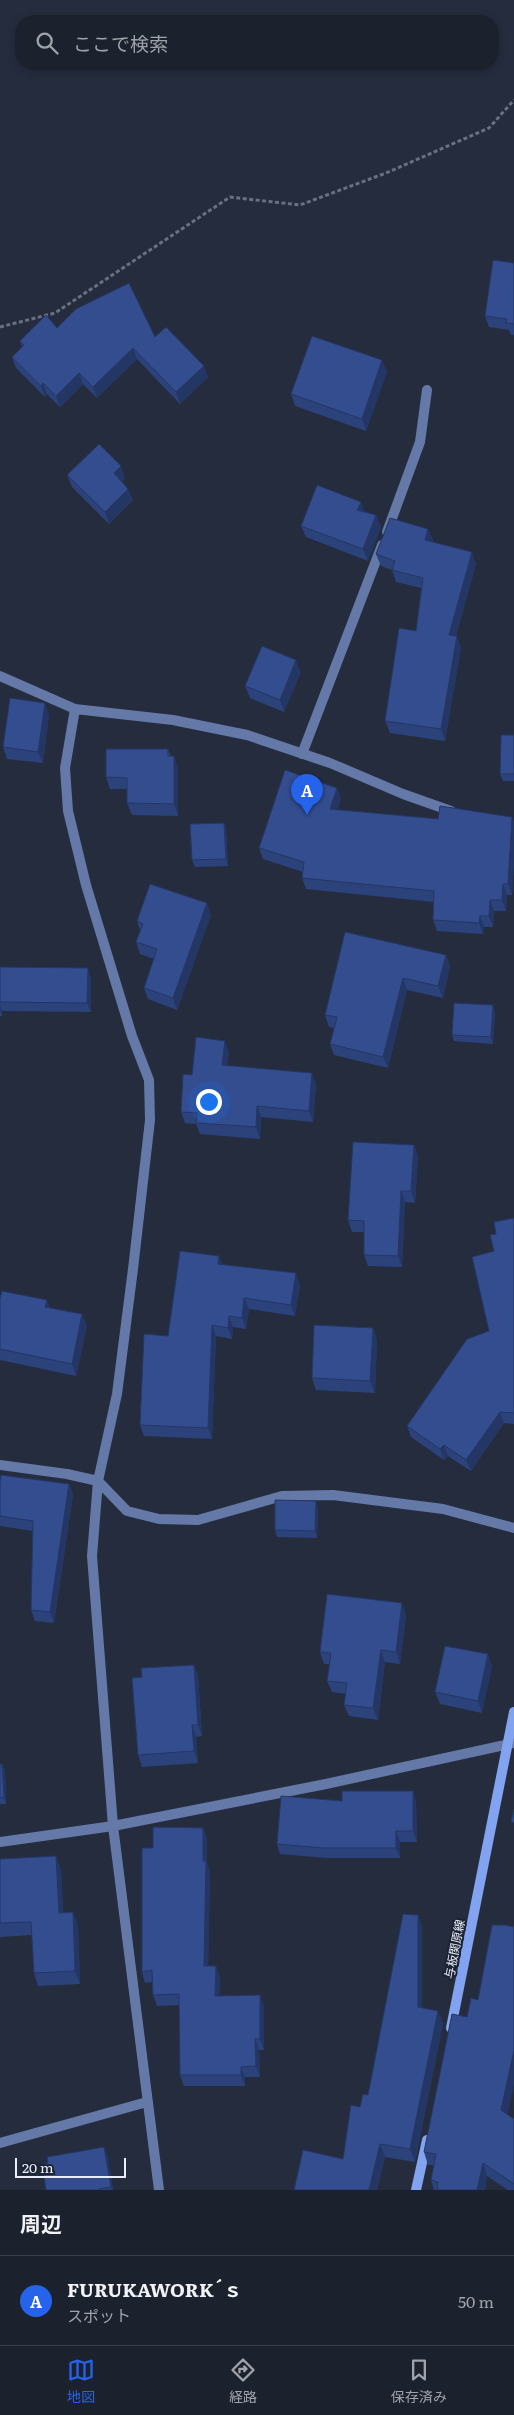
<!DOCTYPE html>
<html lang="ja">
<meta charset="utf-8">
<style>
:root{--surface:#1c212e;--page:#292e3a;--text:#f1f3f6;--muted:#a0a3aa;--line:#3a3e4a;--accent:#2563eb}
body{margin:0;font-family:Literata,"Noto Sans JP",serif;background:var(--page);color:var(--text)}
.scale{position:absolute;left:15px;bottom:12px;width:111px;box-sizing:border-box;padding-left:5px;border:2px solid #e9eefa;border-top:0;font-size:14px;line-height:18px;white-space:nowrap;color:#e9eefa;-webkit-text-stroke:4px #1c2332;paint-order:stroke}
.you{position:absolute;left:208px;top:1101px;width:18px;height:18px;margin:-12px;border:4px solid #fff;border-radius:50%;background:#1a73e8;box-shadow:0 0 0 8px #1a73e833}
.badge{display:grid;place-items:center;width:32px;height:32px;border-radius:50%;background:var(--accent);color:#fff;font-size:16px;font-weight:700}
.pin{position:absolute;translate:-50% -41px;filter:drop-shadow(0 1px 2px #0008)}
.pin::after{content:'';position:absolute;top:26px;width:18px;height:15px;background:inherit;clip-path:polygon(0 0,100% 0,50% 100%)}
.list{margin:0;padding:0;list-style:none}
h2{display:flex;justify-content:space-between;align-items:center;height:65px;margin:0;padding:0 20px;font-size:21px}
h2 small{font-size:16px;font-weight:400;color:var(--muted)}
.list li{display:grid;grid-template-columns:32px 1fr auto;gap:15px;align-items:center;box-sizing:border-box;height:90px;padding:0 20px;border-top:1px solid var(--line)}
.list b{display:block;font-size:19px;white-space:nowrap}
.list p{margin:0;font-size:16px;white-space:nowrap;color:var(--muted)}
.list em{font-size:16px;font-style:normal;color:var(--muted)}
.icon{flex:none;width:28px;height:28px;fill:none;stroke:currentColor;stroke-width:2;stroke-linecap:round;stroke-linejoin:round}
.map{position:relative;flex:none;width:514px;height:2190px;overflow:hidden}
.search{position:absolute;background:var(--surface);box-shadow:0 2px 8px #0003;left:15px;right:15px;top:15px;height:55px;display:flex;align-items:center;gap:12px;box-sizing:border-box;padding:0 18px;border-radius:20px;color:var(--muted);font-size:19px}
.sheet{height:155px;background:var(--surface)}
nav{display:flex;justify-content:space-around;align-items:center;box-sizing:border-box;height:70px;border-top:1px solid var(--line);background:var(--surface);font-size:14px;color:var(--muted)}
nav a{display:grid;justify-items:center;gap:2px}
nav .on{color:var(--accent)}
.map>svg:first-child{display:block}
.lines{fill:none;stroke-linecap:round;stroke-linejoin:round}
.path{stroke:#6a7080;stroke-width:3;stroke-dasharray:4 2.5;stroke-linecap:butt}
.minor{stroke:#6479a8;stroke-width:10}
.secondary{stroke:#82a3f0;stroke-width:10}
.wall{fill:#2c427b}
.shaded-wall{fill:#243664}
.building{fill:#334d8f;stroke:#243664}
.labels{text-anchor:middle;dominant-baseline:central;stroke-width:4;stroke-linejoin:round;paint-order:stroke}
.street-label{font-size:12px;fill:#e9eefa;stroke:#1c2332}
</style>
<div class="map">
<svg width="514" height="2190" viewBox="0 0 514 2190">
<rect width="100%" height="100%" fill="#252c3d"/>
<g class="lines">
<!-- path -->
<path class="path" d="M 0,327 L 55,313 L 230,197 L 300,205 L 386,173 L 489,128 L 514,100"/>
<!-- minor -->
<path class="minor" d="M 387,532 L 420,442 L 427,390
M 0,676 L 75,709 L 173,720 L 247,735 L 330,763 L 403,794 L 451,811
M 75,709 L 65,768 L 68,811 L 86,885 L 132,1036 L 149,1080 L 150,1120 L 133,1269 L 117,1394 L 98,1481 L 92,1556 L 113,1826 L 159,2190
M 302,754 L 382,545
M 0,1465 L 67,1474 L 98,1481 L 127,1511 L 159,1519 L 198,1520 L 282,1496 L 333,1495 L 443,1509 L 514,1528
M 0,1842 L 113,1826 L 326,1784 L 514,1743
M 0,2143 L 147,2102"/>
<!-- secondary -->
<path class="secondary" d="M 451,2028 L 514,1712
M 416,2190 L 427,2140"/>
</g>
<!-- wall -->
<path class="wall" d="M 514,263 L 514,335 L 511,335 L 509,330 L 489,327 L 485,316 Z
M 57,328 L 155,337 L 208,377 L 180,404 L 137,359 L 97,398 L 83,384 L 60,407 L 47,394 L 45,397 L 16,368 L 12,357 L 22,347 L 20,341 Z
M 382,360 L 387,372 L 366,431 L 295,406 L 291,394 Z
M 67,475 L 125,478 L 122,481 L 128,489 L 133,500 L 109,524 L 72,487 Z
M 361,502 L 364,512 L 376,515 L 381,527 L 368,561 L 306,537 L 301,526 Z
M 428,529 L 433,540 L 432,542 L 476,564 L 456,636 L 461,648 L 445,741 L 390,733 L 385,721 L 416,631 L 421,588 L 396,582 L 392,570 L 381,566 L 376,554 Z
M 301,672 L 284,712 L 250,698 L 245,686 Z
M 49,715 L 43,763 L 7,759 L 3,747 Z
M 514,735 L 514,781 L 503,781 L 500,774 Z
M 168,749 L 171,756 L 178,768 L 178,816 L 132,815 L 127,803 L 127,789 L 110,789 L 106,777 Z
M 337,788 L 341,799 L 337,810 L 438,819 L 512,817 L 514,824 L 514,861 L 512,895 L 507,895 L 506,911 L 494,911 L 493,927 L 484,927 L 483,934 L 437,931 L 433,920 L 434,902 L 306,889 L 302,878 L 303,872 L 263,859 L 259,848 Z
M 224,823 L 226,829 L 228,866 L 195,867 L 192,860 Z
M 211,915 L 177,1010 L 148,999 L 144,988 L 154,959 L 140,954 L 136,942 L 140,930 L 137,921 Z
M 446,955 L 450,967 L 443,998 L 407,990 L 388,1068 L 334,1055 L 330,1044 L 334,1028 L 329,1027 L 325,1015 Z
M 0,967 L 91,978 L 91,1012 L 2,1011 L 2,1016 L 0,1016 Z
M 495,1012 L 493,1044 L 454,1041 L 452,1035 Z
M 229,1052 L 227,1065 L 316,1084 L 313,1122 L 261,1117 L 260,1139 L 200,1134 L 196,1124 L 185,1123 L 181,1112 L 192,1075 Z
M 414,1145 L 418,1156 L 415,1203 L 405,1202 L 402,1267 L 368,1266 L 364,1255 L 364,1232 L 352,1232 L 348,1220 Z
M 514,1218 L 514,1424 L 504,1423 L 471,1471 L 448,1456 L 444,1460 L 411,1437 L 407,1426 L 489,1331 L 494,1251 L 496,1234 Z
M 222,1264 L 300,1285 L 295,1316 L 249,1309 L 246,1329 L 233,1327 L 232,1339 L 216,1336 L 212,1439 L 144,1436 L 140,1425 L 168,1336 Z
M 0,1298 L 50,1308 L 87,1326 L 76,1376 L 0,1360 Z
M 373,1328 L 377,1340 L 375,1393 L 316,1390 L 312,1378 Z
M 0,1482 L 69,1484 L 73,1495 L 54,1623 L 35,1621 L 31,1610 L 33,1531 L 0,1526 Z
M 318,1508 L 317,1538 L 277,1537 L 275,1530 Z
M 406,1615 L 400,1664 L 385,1662 L 378,1720 L 349,1716 L 344,1705 L 346,1694 L 332,1692 L 327,1681 L 330,1664 L 324,1664 L 320,1652 Z
M 194,1665 L 198,1676 L 202,1736 L 196,1737 L 198,1763 L 142,1767 L 138,1755 L 142,1677 Z
M 492,1666 L 482,1713 L 440,1704 L 435,1692 Z
M 0,1764 L 5,1771 L 6,1804 L 0,1804 Z
M 413,1791 L 416,1802 L 417,1842 L 400,1842 L 400,1858 L 327,1858 L 280,1854 L 277,1844 L 342,1801 Z
M 203,1828 L 207,1838 L 207,1862 L 210,1872 L 208,1966 L 216,1966 L 220,1977 L 219,1996 L 264,2006 L 264,2050 L 259,2050 L 260,2077 L 245,2077 L 245,2086 L 184,2086 L 180,2075 L 179,2005 L 157,2006 L 153,1995 L 152,1982 L 145,1983 L 142,1972 L 153,1848 Z
M 0,1859 L 61,1869 L 63,1912 L 78,1925 L 80,1984 L 38,1986 L 34,1973 L 32,1935 L 0,1937 Z
M 418,1915 L 422,1928 L 422,2008 L 438,2011 L 443,2024 L 415,2162 L 385,2157 L 377,2190 L 294,2190 L 343,2159 L 360,2107 L 368,2095 Z
M 508,2115 L 514,2119 L 514,2190 L 508,2190 L 487,2176 L 485,2190 L 434,2190 L 431,2180 L 434,2165 L 428,2165 L 424,2152 Z
M 104,2147 L 108,2158 L 113,2190 L 46,2190 L 48,2163 Z"/>
<!-- shaded-wall -->
<path class="shaded-wall" d="M 133,348 L 137,359 L 97,398 L 93,387 Z
M 382,360 L 387,372 L 366,431 L 362,419 Z
M 204,366 L 208,377 L 180,404 L 176,392 Z
M 79,373 L 83,384 L 60,407 L 56,396 Z
M 43,383 L 47,394 L 45,397 L 41,386 Z
M 121,466 L 125,478 L 118,485 L 114,473 Z
M 128,489 L 133,500 L 109,524 L 105,512 Z
M 361,502 L 365,513 L 357,510 Z
M 376,515 L 381,527 L 368,561 L 363,549 Z
M 428,529 L 433,540 L 429,552 L 425,540 Z
M 472,552 L 476,564 L 453,647 L 449,635 Z
M 457,636 L 461,648 L 445,741 L 441,729 Z
M 296,660 L 301,672 L 284,712 L 280,700 Z
M 45,703 L 49,715 L 43,763 L 38,752 Z
M 174,756 L 178,768 L 178,816 L 174,804 Z
M 337,788 L 341,799 L 334,820 L 330,809 Z
M 512,817 L 514,824 L 514,861 L 512,895 L 508,884 Z
M 224,823 L 226,829 L 228,866 L 226,859 Z
M 503,884 L 507,895 L 506,911 L 502,900 Z
M 490,900 L 494,911 L 493,927 L 489,916 Z
M 207,903 L 211,915 L 177,1010 L 173,998 Z
M 480,916 L 484,927 L 483,934 L 479,923 Z
M 446,955 L 450,967 L 443,998 L 438,986 Z
M 88,968 L 91,978 L 91,1012 L 87,1003 Z
M 403,978 L 407,990 L 388,1068 L 383,1057 Z
M 493,1005 L 495,1012 L 493,1044 L 491,1037 Z
M 0,1006 L 2,1011 L 2,1016 L 0,1010 Z
M 225,1041 L 229,1052 L 226,1076 L 222,1065 Z
M 312,1073 L 316,1084 L 313,1122 L 309,1111 Z
M 257,1106 L 261,1117 L 260,1139 L 256,1127 Z
M 414,1145 L 418,1156 L 415,1203 L 411,1191 Z
M 401,1191 L 405,1202 L 402,1267 L 398,1256 Z
M 219,1256 L 224,1267 L 218,1264 Z
M 296,1273 L 300,1285 L 295,1316 L 291,1305 Z
M 244,1298 L 249,1309 L 246,1329 L 242,1318 Z
M 47,1300 L 51,1312 L 45,1307 Z
M 82,1314 L 87,1326 L 76,1376 L 72,1364 Z
M 229,1316 L 233,1327 L 232,1339 L 228,1328 Z
M 212,1325 L 216,1336 L 212,1439 L 208,1428 Z
M 373,1328 L 377,1340 L 375,1393 L 370,1381 Z
M 500,1412 L 504,1423 L 471,1471 L 466,1460 Z
M 444,1445 L 448,1456 L 444,1460 L 440,1449 Z
M 69,1484 L 73,1495 L 54,1623 L 50,1612 Z
M 316,1501 L 318,1508 L 317,1538 L 315,1531 Z
M 402,1603 L 406,1615 L 400,1664 L 396,1652 Z
M 381,1650 L 385,1662 L 378,1720 L 373,1708 Z
M 488,1654 L 492,1666 L 482,1713 L 478,1701 Z
M 194,1665 L 198,1676 L 202,1736 L 198,1725 Z
M 192,1725 L 196,1737 L 198,1763 L 194,1751 Z
M 2,1764 L 5,1771 L 6,1804 L 4,1797 Z
M 413,1791 L 416,1802 L 417,1842 L 413,1831 Z
M 203,1828 L 207,1838 L 207,1862 L 210,1872 L 208,1977 L 204,1966 Z
M 396,1831 L 400,1842 L 400,1858 L 396,1848 Z
M 56,1856 L 61,1869 L 64,1926 L 59,1913 Z
M 73,1912 L 78,1925 L 80,1984 L 75,1971 Z
M 418,1915 L 422,1928 L 422,2020 L 418,2007 Z
M 216,1966 L 220,1977 L 219,2007 L 215,1996 Z
M 260,1995 L 264,2006 L 264,2050 L 260,2039 Z
M 438,2011 L 443,2024 L 415,2162 L 410,2149 Z
M 255,2039 L 259,2050 L 260,2077 L 256,2066 Z
M 514,2050 L 514,2085 L 506,2123 L 501,2110 Z
M 241,2067 L 245,2077 L 245,2086 L 241,2075 Z
M 380,2144 L 385,2157 L 377,2190 L 369,2190 Z
M 104,2147 L 108,2158 L 113,2190 L 112,2190 L 111,2187 Z
M 483,2163 L 487,2176 L 485,2190 L 477,2190 Z"/>
<!-- building -->
<path class="building" d="M 493,260 L 514,263 L 514,324 L 506,323 L 507,319 L 485,316 Z
M 129,283 L 155,337 L 166,327 L 204,366 L 176,392 L 133,348 L 93,387 L 79,373 L 56,396 L 43,383 L 41,386 L 12,357 L 24,345 L 20,341 L 46,315 L 57,328 L 76,309 Z
M 312,336 L 382,360 L 362,419 L 291,394 Z
M 99,444 L 121,466 L 114,473 L 128,489 L 105,512 L 67,475 Z
M 317,485 L 361,502 L 357,510 L 376,515 L 363,549 L 301,526 Z
M 390,518 L 428,529 L 425,540 L 472,552 L 449,635 L 457,636 L 441,729 L 385,721 L 399,628 L 416,631 L 423,578 L 392,570 L 395,561 L 376,554 Z
M 262,646 L 296,660 L 280,700 L 245,686 Z
M 10,698 L 45,703 L 38,752 L 3,747 Z
M 501,735 L 514,735 L 514,774 L 500,774 Z
M 106,749 L 168,749 L 168,756 L 174,756 L 174,804 L 127,803 L 127,778 L 106,777 Z
M 285,770 L 337,788 L 330,809 L 438,819 L 440,806 L 512,817 L 508,884 L 503,884 L 502,900 L 490,900 L 489,916 L 480,916 L 479,923 L 433,920 L 434,891 L 302,878 L 304,862 L 259,848 Z
M 224,823 L 226,859 L 192,860 L 190,824 Z
M 150,884 L 207,903 L 173,998 L 144,988 L 157,949 L 136,942 L 143,924 L 137,921 Z
M 345,932 L 446,955 L 438,986 L 403,978 L 383,1057 L 330,1044 L 337,1017 L 325,1015 Z
M 0,967 L 88,968 L 87,1003 L 0,1002 Z
M 454,1003 L 493,1005 L 491,1037 L 452,1035 Z
M 196,1037 L 225,1041 L 222,1065 L 312,1073 L 309,1111 L 257,1106 L 256,1127 L 196,1123 L 197,1113 L 181,1112 L 183,1074 L 192,1075 Z
M 353,1142 L 414,1145 L 411,1191 L 401,1191 L 398,1256 L 364,1255 L 364,1221 L 348,1220 Z
M 514,1218 L 514,1413 L 500,1412 L 466,1460 L 444,1445 L 440,1449 L 407,1426 L 467,1339 L 489,1331 L 472,1257 L 494,1251 L 490,1235 L 496,1234 L 494,1222 Z
M 180,1251 L 219,1256 L 218,1264 L 296,1273 L 291,1305 L 244,1298 L 242,1318 L 229,1316 L 228,1328 L 212,1325 L 208,1428 L 140,1425 L 144,1334 L 168,1336 Z
M 2,1291 L 47,1300 L 45,1307 L 82,1314 L 72,1364 L 0,1349 L 0,1298 Z
M 314,1325 L 373,1328 L 370,1381 L 312,1378 Z
M 1,1475 L 69,1484 L 50,1612 L 31,1610 L 33,1521 L 0,1516 L 0,1482 Z
M 275,1500 L 316,1501 L 315,1531 L 275,1530 Z
M 327,1594 L 402,1603 L 396,1652 L 381,1650 L 373,1708 L 344,1705 L 347,1683 L 327,1681 L 331,1653 L 320,1652 Z
M 445,1646 L 488,1654 L 478,1701 L 435,1692 Z
M 194,1665 L 198,1725 L 192,1725 L 194,1751 L 138,1755 L 132,1678 L 142,1677 L 141,1668 Z
M 0,1764 L 2,1764 L 4,1797 L 0,1798 Z
M 342,1791 L 413,1791 L 413,1831 L 396,1831 L 396,1848 L 323,1848 L 277,1844 L 281,1796 L 342,1801 Z
M 514,1809 L 514,1823 L 511,1822 Z
M 153,1827 L 203,1828 L 203,1861 L 206,1861 L 204,1966 L 216,1966 L 215,1996 L 260,1995 L 260,2039 L 255,2039 L 256,2066 L 241,2067 L 241,2075 L 180,2075 L 179,1994 L 153,1995 L 152,1970 L 142,1972 L 142,1848 L 153,1848 Z
M 56,1856 L 59,1913 L 73,1912 L 75,1971 L 34,1973 L 31,1922 L 0,1923 L 0,1859 Z
M 403,1914 L 418,1915 L 418,2007 L 438,2011 L 410,2149 L 380,2144 L 369,2190 L 294,2190 L 303,2150 L 343,2159 L 351,2105 L 360,2107 L 363,2094 L 368,2095 Z
M 492,1925 L 505,1925 L 514,1927 L 514,2050 L 501,2110 L 514,2119 L 514,2184 L 483,2163 L 477,2190 L 437,2190 L 438,2182 L 431,2180 L 436,2154 L 424,2152 L 452,2014 L 467,2017 L 471,1998 L 478,2000 Z
M 104,2147 L 111,2187 L 99,2189 L 99,2190 L 46,2190 L 42,2164 L 48,2163 L 47,2157 Z"/>
<g class="labels">
<!-- street labels -->
<g class="street-label">
<text transform="translate(454 1949) rotate(-79)">与板関原線</text>
</g>
</g>
</svg>
<div class="scale">20 m</div>
<div class="you"></div>
<div class="pin badge" style="left:307px;top:815px">A</div>
<div class="search"><svg class="icon" aria-label="search" viewBox="0 0 24 24"><circle cx="10" cy="10" r="6"/><path d="M15 15l6 6"/></svg>ここで検索</div>
</div>
<section class="sheet">
<h2>周辺<small></small></h2>
<ul class="list">
<li><span class="badge">A</span><div><b>FURUKAWORK´ｓ</b><p>スポット</p></div><em>50 m</em></li>
</ul>
</section>
<nav>
<a class="on"><svg class="icon" aria-label="map" viewBox="0 0 24 24"><path d="M3 6l6-2 6 2 6-2v14l-6 2-6-2-6 2zM9 4v14M15 6v14"/></svg>地図</a>
<a><svg class="icon" aria-label="directions" viewBox="0 0 24 24"><path d="M12 3l9 9-9 9-9-9zM9 14v-3h6M13 9l2 2-2 2"/></svg>経路</a>
<a><svg class="icon" aria-label="saved" viewBox="0 0 24 24"><path d="M7 4h10v16l-5-4-5 4z"/></svg>保存済み</a>
</nav>
